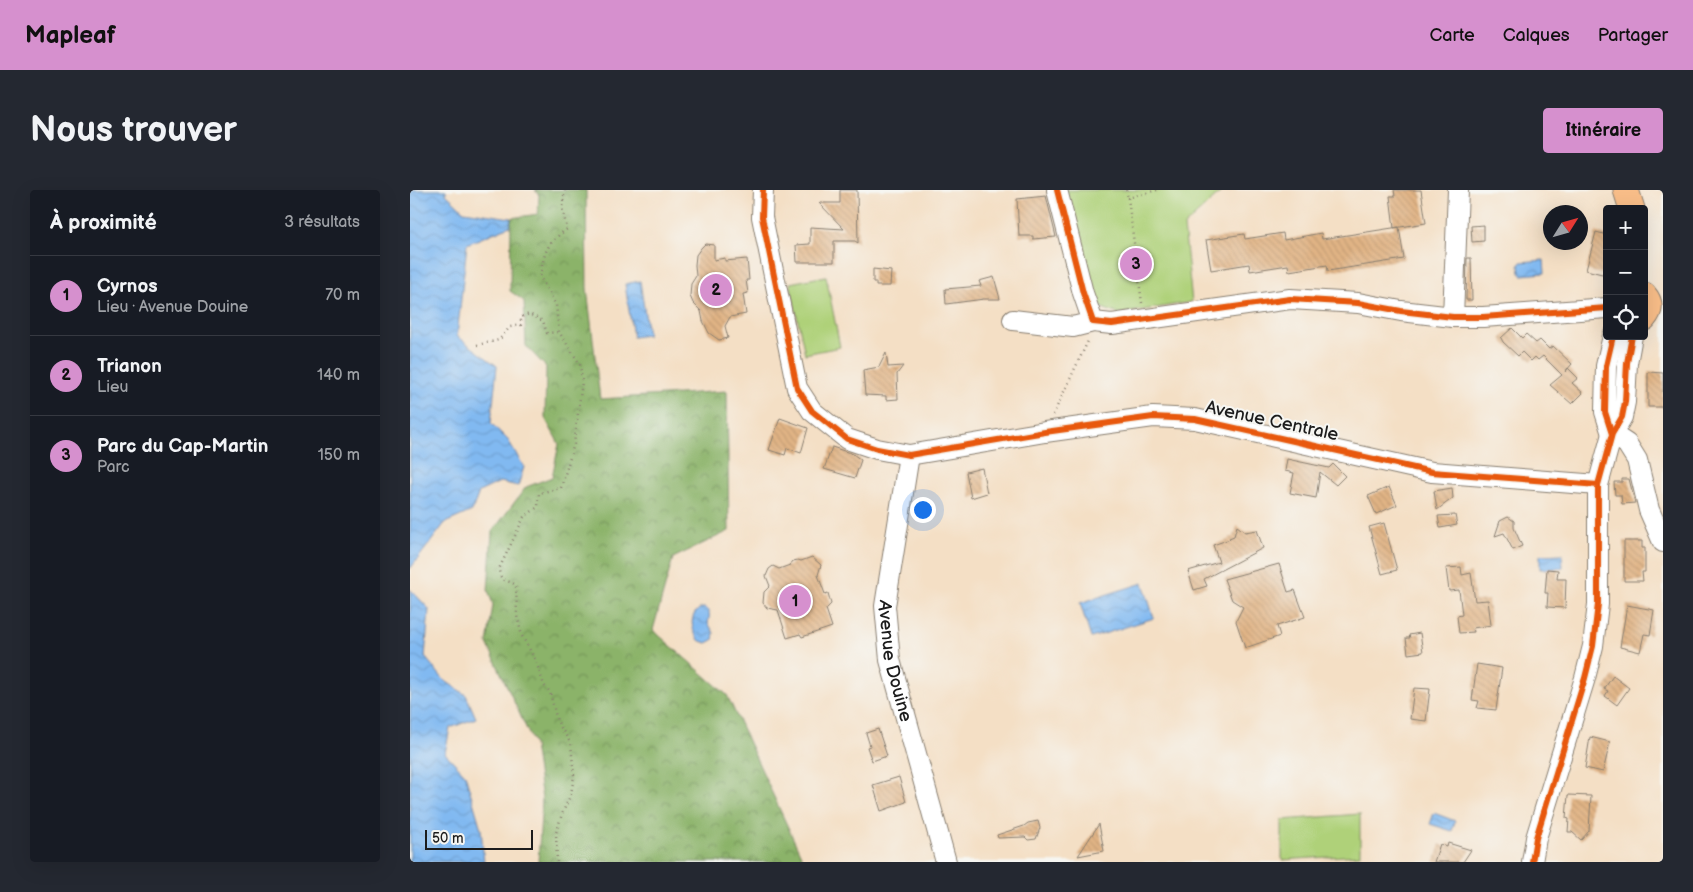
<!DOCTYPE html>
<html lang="fr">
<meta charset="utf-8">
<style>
:root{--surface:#171b24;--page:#242831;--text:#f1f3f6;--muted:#9ea1a6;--line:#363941;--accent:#d690ce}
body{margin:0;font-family:"Balsamiq Sans",sans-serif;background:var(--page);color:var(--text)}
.controls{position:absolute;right:15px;top:15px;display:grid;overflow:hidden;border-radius:5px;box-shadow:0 5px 20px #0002}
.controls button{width:45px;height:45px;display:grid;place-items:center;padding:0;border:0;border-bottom:1px solid var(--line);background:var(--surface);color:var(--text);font:25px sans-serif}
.compass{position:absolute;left:1133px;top:15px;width:45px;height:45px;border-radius:50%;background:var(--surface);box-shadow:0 5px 20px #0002;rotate:53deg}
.scale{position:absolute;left:15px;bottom:12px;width:108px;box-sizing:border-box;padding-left:5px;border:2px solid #1c1c1c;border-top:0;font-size:14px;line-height:18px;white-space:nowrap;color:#1c1c1c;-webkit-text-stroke:4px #f6f6f2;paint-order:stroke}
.you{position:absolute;left:512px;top:319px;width:18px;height:18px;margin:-12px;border:4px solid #fff;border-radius:50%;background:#1a73e8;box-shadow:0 0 0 8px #1a73e833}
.badge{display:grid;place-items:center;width:32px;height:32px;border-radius:50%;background:var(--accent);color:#111;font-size:16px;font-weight:700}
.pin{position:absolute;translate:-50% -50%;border:2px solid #fff;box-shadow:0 1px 5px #0006}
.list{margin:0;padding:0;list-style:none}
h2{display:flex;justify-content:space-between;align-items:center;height:65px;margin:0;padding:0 20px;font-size:21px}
h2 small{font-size:16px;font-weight:400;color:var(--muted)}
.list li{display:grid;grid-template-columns:32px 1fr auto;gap:15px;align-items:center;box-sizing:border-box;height:80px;padding:0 20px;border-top:1px solid var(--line)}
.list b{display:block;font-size:19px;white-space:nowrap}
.list p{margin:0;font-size:16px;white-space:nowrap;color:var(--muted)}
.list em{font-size:16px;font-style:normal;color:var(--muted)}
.icon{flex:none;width:28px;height:28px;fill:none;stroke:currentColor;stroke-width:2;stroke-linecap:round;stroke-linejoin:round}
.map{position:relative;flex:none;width:1253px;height:672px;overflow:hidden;border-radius:5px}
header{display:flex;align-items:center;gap:30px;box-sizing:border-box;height:70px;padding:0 25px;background:var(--accent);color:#111}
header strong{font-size:24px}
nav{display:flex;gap:28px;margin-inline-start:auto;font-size:18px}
.intro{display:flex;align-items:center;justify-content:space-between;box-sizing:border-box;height:120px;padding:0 30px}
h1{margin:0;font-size:35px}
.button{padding:12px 22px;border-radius:5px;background:var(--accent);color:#111;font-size:18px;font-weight:700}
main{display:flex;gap:30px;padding:0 30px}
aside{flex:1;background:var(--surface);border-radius:5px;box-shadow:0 5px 20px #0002}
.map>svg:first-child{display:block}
.forest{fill:url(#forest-crowns);stroke:#546842}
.park{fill:#afd179;stroke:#66764a}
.water{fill:url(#water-waves);stroke:#4e6a86}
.building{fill:url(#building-back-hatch)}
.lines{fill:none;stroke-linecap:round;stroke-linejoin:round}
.minor-casing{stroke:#887e70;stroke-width:22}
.major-casing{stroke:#887e70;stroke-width:27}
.path{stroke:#887e70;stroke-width:2.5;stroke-dasharray:1 4;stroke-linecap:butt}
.minor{stroke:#fff;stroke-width:20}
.major{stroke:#f8bd88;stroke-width:25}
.cycleway-casing{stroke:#f6f6f2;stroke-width:9}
.cycleway{stroke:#e8590c;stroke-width:6}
.labels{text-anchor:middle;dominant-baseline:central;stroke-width:4;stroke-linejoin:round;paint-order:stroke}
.street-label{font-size:18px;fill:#1c1c1c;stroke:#f6f6f2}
</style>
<header>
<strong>Mapleaf</strong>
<nav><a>Carte</a><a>Calques</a><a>Partager</a></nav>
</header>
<div class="intro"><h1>Nous trouver</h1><a class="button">Itinéraire</a></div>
<main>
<aside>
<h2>À proximité<small>3 résultats</small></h2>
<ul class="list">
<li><span class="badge">1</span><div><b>Cyrnos</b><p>Lieu · Avenue Douine</p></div><em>70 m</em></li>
<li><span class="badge">2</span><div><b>Trianon</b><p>Lieu</p></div><em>140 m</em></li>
<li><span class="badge">3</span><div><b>Parc du Cap-Martin</b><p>Parc</p></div><em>150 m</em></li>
</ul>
</aside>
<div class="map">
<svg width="1253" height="672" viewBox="0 0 1253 672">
<defs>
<pattern id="forest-crowns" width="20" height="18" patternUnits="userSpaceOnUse" patternTransform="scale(1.25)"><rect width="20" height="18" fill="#8bb369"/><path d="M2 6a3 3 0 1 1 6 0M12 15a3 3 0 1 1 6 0" fill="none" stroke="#719156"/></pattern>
<pattern id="water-waves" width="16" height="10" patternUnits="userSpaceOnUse" patternTransform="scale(1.25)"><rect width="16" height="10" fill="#81b9f1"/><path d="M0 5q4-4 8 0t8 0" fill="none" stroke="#6f9ece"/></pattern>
<pattern id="building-back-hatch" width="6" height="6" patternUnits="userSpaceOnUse" patternTransform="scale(1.25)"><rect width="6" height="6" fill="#e1b485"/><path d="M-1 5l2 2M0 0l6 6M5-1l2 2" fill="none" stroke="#c09a72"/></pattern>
</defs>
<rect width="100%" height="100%" fill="#f6f6f2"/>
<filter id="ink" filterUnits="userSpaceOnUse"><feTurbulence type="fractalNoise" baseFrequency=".02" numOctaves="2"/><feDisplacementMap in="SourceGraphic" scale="10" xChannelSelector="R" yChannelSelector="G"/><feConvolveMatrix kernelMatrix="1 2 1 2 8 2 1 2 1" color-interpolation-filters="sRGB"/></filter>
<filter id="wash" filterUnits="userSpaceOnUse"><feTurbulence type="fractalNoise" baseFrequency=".0096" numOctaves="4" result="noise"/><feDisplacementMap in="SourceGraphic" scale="20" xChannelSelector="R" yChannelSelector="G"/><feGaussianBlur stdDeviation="1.12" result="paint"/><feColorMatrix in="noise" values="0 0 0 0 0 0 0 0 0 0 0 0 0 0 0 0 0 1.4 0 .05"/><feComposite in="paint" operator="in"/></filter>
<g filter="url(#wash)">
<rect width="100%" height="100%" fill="#f4dfc5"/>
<!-- forest -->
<path class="forest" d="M 125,0 L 176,0 L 177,98 L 190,209 L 317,201 L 319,341 L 263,368 L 243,440 L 317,505 L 394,672 L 128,672 L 132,609 L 124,555 L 77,453 L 83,415 L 78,400 L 82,342 L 116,297 L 142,287 L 149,254 L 135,228 L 136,177 L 116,156 L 114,111 L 100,101 L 101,28 L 128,24 L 129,5 Z"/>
<!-- park -->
<path class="park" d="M 655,0 L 813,0 L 774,36 L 782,112 L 709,124 L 684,115 Z
M 416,86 L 430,157 L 395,164 L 380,93 Z
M 950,624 L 950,665 L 872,670 L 872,630 Z"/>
<!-- water -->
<path class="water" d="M 0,0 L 36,0 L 36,4 L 54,21 L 101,28 L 100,36 L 57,54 L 47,146 L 87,176 L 81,233 L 98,250 L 114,277 L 108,296 L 90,292 L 69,302 L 62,321 L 35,333 L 0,379 Z
M 1134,70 L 1135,83 L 1112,85 L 1110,83 L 1109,75 L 1111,72 Z
M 230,91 L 238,145 L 223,147 L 215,94 Z
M 1152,364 L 1153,378 L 1130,379 L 1130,365 Z
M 733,393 L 744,428 L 681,448 L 670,413 Z
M 0,399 L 19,419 L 15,467 L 34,490 L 56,505 L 66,528 L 40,538 L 35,563 L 55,584 L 71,639 L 74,672 L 0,672 Z
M 291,418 C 301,417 300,426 298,433 L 304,443 L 303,450 L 297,453 L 290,451 C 281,441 278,425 291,418 Z
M 1024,623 L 1045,631 L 1042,641 L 1020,634 Z"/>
<g id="blocks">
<!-- building -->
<path class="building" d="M 430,0 L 447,0 L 448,53 L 445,51 L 424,51 L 424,72 L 387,72 L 386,55 L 400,54 L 400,37 L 434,39 L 409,13 L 430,13 Z
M 984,0 L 1011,0 L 1016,33 L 984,38 L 980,6 L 985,6 Z
M 636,6 L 646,47 L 623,49 L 623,46 L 609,46 L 607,9 Z
M 1074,35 L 1074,51 L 1062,52 L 1061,36 Z
M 989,37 L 994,69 L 918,81 L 917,75 L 879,81 L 878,75 L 840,81 L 839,74 L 801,80 L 796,50 L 834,44 L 835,49 L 873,43 L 874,50 L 911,43 L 912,49 Z
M 1186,42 L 1197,45 L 1197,81 L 1192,84 L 1176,80 Z
M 295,54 L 304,55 L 304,70 L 315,68 L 315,71 L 337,69 L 339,90 L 336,90 L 338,103 L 333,104 L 336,124 L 320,127 L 315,136 L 318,148 L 309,150 L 299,143 L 293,131 L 291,121 L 283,113 L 280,106 L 281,94 L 286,86 L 285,75 L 286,65 L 291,58 Z
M 1057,68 L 1061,68 L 1062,110 L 1056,110 Z
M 463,79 L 481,81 L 480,96 L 466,96 L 466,92 L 463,92 Z
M 584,87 L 590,109 L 574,109 L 536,114 L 535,99 L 571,96 L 569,91 Z
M 1102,138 L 1112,148 L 1116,144 L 1126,153 L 1130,150 L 1139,159 L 1143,156 L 1162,174 L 1155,182 L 1158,178 L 1168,188 L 1162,193 L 1173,203 L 1162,214 L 1140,195 L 1152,185 L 1133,166 L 1128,170 L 1125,167 L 1121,171 L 1112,162 L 1108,166 L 1093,152 L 1091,148 Z
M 476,163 L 478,177 L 493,176 L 487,184 L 488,209 L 476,210 L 476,206 L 455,205 L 453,180 L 469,177 Z
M 1238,182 L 1253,183 L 1253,217 L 1238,217 Z
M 370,228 L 398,238 L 391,263 L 377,258 L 375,265 L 359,260 Z
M 422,257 L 443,264 L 451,270 L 445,288 L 414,279 Z
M 877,269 L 919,278 L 923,274 L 935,286 L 926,295 L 910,282 L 906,308 L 880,303 L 884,283 L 875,281 Z
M 572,278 L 577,303 L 561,308 L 556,282 Z
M 1212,289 L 1219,289 L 1225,313 L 1212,314 L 1211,305 L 1205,305 L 1204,292 L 1212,292 Z
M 979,297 L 987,315 L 966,324 L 958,306 Z
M 1042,298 L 1043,308 L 1027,320 L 1024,301 Z
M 1045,325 L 1047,335 L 1030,338 L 1028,326 Z
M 1098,327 L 1104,331 L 1104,338 L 1112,356 L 1103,360 L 1094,343 L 1085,346 L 1090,331 Z
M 974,333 L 987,380 L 972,384 L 959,337 Z
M 827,336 L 835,342 L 847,340 L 853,358 L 794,389 L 797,396 L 784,400 L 778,381 L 809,372 L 803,355 L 820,349 L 819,348 L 824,346 Z
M 1214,351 L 1232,351 L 1232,358 L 1235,358 L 1235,382 L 1232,382 L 1233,391 L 1214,391 Z
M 402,367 L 411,375 L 408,385 L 415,404 L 418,403 L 421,414 L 416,419 L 422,437 L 392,447 L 390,444 L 377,448 L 368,420 L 357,418 L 353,413 L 354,402 L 360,396 L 356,386 L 359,379 L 363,376 L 369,379 L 380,375 L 383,371 L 388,370 L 391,371 Z
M 869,374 L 878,402 L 885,400 L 895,427 L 867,436 L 870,446 L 835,458 L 826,431 L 833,417 L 822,410 L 814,389 Z
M 1051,377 L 1052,385 L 1061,383 L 1065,411 L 1078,410 L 1081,435 L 1063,438 L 1064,442 L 1049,443 L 1047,426 L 1052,425 L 1049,400 L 1039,401 L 1036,378 Z
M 1137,379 L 1148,380 L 1147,389 L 1156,389 L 1155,418 L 1137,417 L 1138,403 L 1135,403 Z
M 1217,415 L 1244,420 L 1240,445 L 1234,444 L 1230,462 L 1210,457 Z
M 1010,443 L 1013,462 L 998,464 L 996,448 L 1000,448 L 999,445 Z
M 1067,474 L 1092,478 L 1086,520 L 1067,518 L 1069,511 L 1062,510 Z
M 1203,486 L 1219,498 L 1207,515 L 1195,506 L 1198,501 L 1194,499 Z
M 1004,498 L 1020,499 L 1016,531 L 1000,529 Z
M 468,539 L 477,566 L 462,571 L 457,557 L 460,556 L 456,543 Z
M 1180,547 L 1200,552 L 1193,582 L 1175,578 Z
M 489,587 L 496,612 L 471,621 L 463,595 Z
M 1158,605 L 1181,606 L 1179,641 L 1171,650 L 1162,642 L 1158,642 L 1159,629 L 1156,628 Z
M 628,631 L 630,638 L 626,649 L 618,650 L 615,647 L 588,648 L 587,645 L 614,636 L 618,633 Z
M 689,634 L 694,661 L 668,666 Z
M 1038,653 L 1061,660 L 1053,672 L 1024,672 L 1030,654 L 1037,657 Z"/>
</g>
</g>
<g filter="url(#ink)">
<use href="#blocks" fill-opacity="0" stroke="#887e70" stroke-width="1"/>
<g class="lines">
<defs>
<g id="minor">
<path d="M 353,0 L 352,27 L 387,198 L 402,221 L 437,249 L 467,259 L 499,265 L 635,242 L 743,227 L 785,229 L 1022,282 L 1188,295"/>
<path d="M 647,0 L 673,103 L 683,132"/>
<path d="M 1043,127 L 1048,0"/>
<path d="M 603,130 L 663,137 L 683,132 L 702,134 L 880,109 L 948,113 L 991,121 L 1043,127 L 1073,127 L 1197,118"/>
<path d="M 1202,244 L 1217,254 L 1227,270 L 1239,320 L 1253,352"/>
<path d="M 1202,244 L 1195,222 L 1196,176 L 1203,146"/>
<path id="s1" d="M 499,265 L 475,416 L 480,470 L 536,672"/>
<path d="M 1122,672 L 1126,648 L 1175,488 L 1183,456 L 1188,414 L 1188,295 L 1202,244 L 1212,227 L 1215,212 L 1217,173 L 1222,146"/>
</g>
<path id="major" d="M 1216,0 L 1222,19
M 1234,105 C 1241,113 1241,120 1234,128"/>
</defs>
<!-- minor casing -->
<use href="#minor" class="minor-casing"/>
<!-- major casing -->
<use href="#major" class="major-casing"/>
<!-- path -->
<path class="path" d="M 716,0 L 718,8
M 732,113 L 718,8 L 747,0
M 67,155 L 89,150 L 100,137 L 111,135 L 111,127 L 119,124 L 133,131 L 137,143 L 149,142
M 643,225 L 678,151
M 147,672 L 146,643 L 152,624 L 161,604 L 164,586 L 161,554 L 147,531 L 140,502 L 134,495 L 125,469 L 112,446 L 107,426 L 106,395 C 97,389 90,393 89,379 L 114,327 L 128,317 L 129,303 L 151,298 L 164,254 L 172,192 L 170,174 L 149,142 L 146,115 L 130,87 C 135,61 135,55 157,39 L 152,17 L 155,0"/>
<!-- minor -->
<use href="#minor" class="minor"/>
<!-- major -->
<use href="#major" class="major"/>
<defs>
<path id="cycleway" d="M 353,0 L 352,27 L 387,198 L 402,221 L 437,249 L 467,259 L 499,265 L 635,242 L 743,227 L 785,229 L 1022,282 L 1188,295
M 647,0 L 673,103 L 683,132 L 702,134 L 880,109 L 948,113 L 991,121 L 1043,127 L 1073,127 L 1197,118
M 1202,244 L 1195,222 L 1196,176 L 1203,146
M 1122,672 L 1126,648 L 1175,488 L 1183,456 L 1188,414 L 1188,295 L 1202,244 L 1212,227 L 1215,212 L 1217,173 L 1222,146"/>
</defs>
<!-- cycleway casing -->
<use href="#cycleway" class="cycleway-casing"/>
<!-- cycleway -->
<use href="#cycleway" class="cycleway"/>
</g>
</g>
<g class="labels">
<!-- street labels -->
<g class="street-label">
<text transform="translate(862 231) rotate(12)">Avenue Centrale</text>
<text stroke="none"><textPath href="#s1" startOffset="209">Avenue Douine</textPath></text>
</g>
</g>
</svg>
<div class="controls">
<button>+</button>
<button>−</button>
<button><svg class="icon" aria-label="locate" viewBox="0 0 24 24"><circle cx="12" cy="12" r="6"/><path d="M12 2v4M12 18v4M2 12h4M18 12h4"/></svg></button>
</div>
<svg class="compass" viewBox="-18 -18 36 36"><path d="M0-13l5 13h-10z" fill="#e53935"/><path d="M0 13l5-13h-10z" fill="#9ea1a6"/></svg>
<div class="scale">50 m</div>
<div class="you"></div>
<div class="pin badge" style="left:385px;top:411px">1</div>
<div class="pin badge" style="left:306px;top:100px">2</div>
<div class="pin badge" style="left:726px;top:74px">3</div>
</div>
</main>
